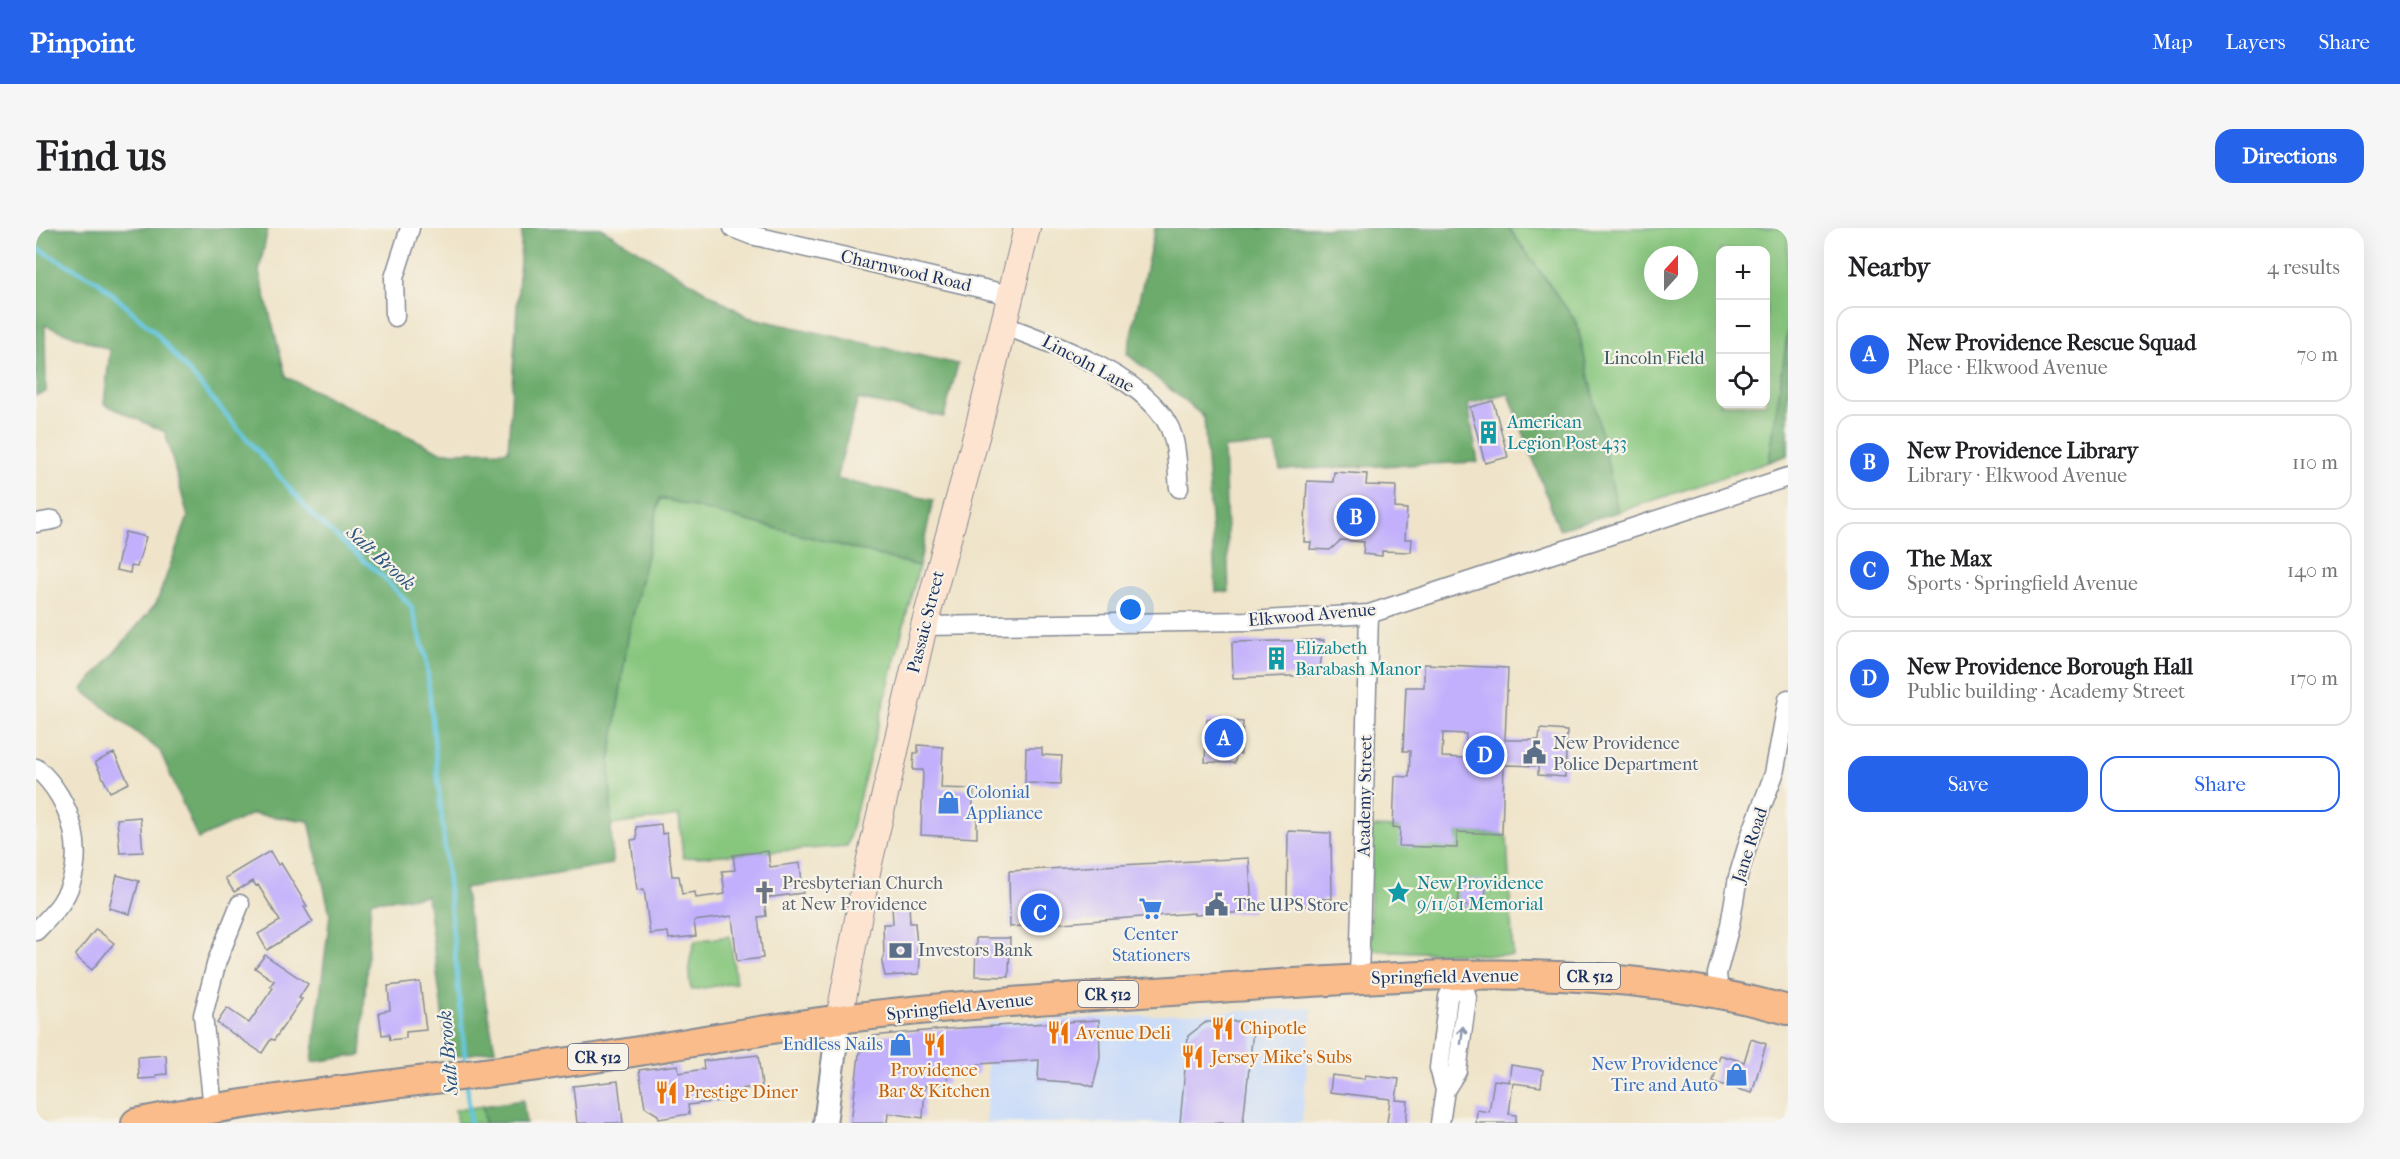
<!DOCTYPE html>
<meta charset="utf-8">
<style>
:root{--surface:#fff;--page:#f6f6f6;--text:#202124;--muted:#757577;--line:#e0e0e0;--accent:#2563eb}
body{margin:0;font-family:"IM FELL French Canon",serif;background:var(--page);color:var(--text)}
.controls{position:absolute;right:18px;top:18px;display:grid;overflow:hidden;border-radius:12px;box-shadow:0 6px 24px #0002}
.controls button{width:54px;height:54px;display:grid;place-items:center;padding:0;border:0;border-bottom:2px solid var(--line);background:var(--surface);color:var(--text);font:30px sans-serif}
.compass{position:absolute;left:1608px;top:18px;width:54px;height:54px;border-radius:50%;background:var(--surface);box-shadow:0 6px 24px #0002;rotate:21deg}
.you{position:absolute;left:1095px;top:382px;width:21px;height:21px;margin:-15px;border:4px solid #fff;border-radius:50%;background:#1a73e8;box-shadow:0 0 0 9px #1a73e833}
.badge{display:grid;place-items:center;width:39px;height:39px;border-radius:50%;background:var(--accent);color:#fff;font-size:20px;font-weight:700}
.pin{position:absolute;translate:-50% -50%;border:3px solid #fff;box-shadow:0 2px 6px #0006}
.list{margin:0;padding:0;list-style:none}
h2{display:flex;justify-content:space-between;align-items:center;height:78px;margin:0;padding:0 24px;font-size:26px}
h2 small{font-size:20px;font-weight:400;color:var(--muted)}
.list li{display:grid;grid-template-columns:39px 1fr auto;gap:18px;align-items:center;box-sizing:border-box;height:96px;margin:0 12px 12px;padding:0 12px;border:2px solid var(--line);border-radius:18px}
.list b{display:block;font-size:22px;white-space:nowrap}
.list p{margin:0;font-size:20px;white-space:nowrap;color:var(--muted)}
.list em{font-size:20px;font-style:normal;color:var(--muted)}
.actions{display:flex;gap:12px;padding:18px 24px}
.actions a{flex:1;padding:14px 0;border:2px solid var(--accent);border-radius:18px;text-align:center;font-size:21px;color:var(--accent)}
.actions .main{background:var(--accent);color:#fff}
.icon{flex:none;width:33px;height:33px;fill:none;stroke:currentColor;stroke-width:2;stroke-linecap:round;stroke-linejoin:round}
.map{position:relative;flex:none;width:1752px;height:895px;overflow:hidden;border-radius:18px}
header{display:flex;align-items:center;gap:36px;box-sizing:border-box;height:84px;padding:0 30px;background:var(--accent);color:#fff}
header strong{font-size:28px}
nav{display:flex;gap:33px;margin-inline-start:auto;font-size:21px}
.intro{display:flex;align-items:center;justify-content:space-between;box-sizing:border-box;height:144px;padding:0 36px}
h1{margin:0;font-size:42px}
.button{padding:15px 27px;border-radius:18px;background:var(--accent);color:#fff;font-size:21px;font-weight:700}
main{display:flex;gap:36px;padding:0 36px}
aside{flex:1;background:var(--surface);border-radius:18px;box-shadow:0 6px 24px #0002}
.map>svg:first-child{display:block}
.built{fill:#cadcf9}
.green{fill:#86c67d;stroke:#507a6e;stroke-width:1.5;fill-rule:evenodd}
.forest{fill:#6cab6c;stroke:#446d65;stroke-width:1.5}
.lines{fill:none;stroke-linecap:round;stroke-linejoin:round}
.stream{stroke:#63c6e0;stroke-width:4.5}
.building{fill:#c2b0fc;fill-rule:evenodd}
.minor-casing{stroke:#858a94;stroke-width:21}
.tertiary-casing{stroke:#858a94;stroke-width:26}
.secondary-casing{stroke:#858a94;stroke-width:28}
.primary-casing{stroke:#858a94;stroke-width:32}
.minor{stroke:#fff;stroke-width:18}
.tertiary{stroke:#fff;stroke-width:22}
.secondary{stroke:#fde4d0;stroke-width:26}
.primary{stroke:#f9bc8a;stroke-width:28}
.oneway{stroke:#8d97ae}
.labels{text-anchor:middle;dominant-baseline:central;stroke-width:4.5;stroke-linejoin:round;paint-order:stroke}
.shield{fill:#f7f3e8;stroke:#5d6a87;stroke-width:1.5}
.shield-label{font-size:16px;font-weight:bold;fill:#1b2f5e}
.street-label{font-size:18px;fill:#1b2f5e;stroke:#f7f3e8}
.park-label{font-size:18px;fill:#3b5c67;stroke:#f7f3e8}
.culture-label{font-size:18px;fill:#0d838f;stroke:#f7f3e8;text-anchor:start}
.service-label{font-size:18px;fill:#4e5e75;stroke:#f7f3e8;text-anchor:start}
.shop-label{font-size:18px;fill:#366cbe;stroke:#f7f3e8;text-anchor:end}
.worship-label{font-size:18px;fill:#5b616d;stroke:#f7f3e8;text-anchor:start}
.food-label{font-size:18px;fill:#c56008;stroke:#f7f3e8;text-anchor:start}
.water-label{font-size:20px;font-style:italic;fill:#2d557e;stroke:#f7f3e8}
</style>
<header>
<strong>Pinpoint</strong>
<nav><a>Map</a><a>Layers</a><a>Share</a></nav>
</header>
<div class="intro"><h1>Find us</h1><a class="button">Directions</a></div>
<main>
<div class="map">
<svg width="1752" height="895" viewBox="0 0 1752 895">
<rect width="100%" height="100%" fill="#f7f3e8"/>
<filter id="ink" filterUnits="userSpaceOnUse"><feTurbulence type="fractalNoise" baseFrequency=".0167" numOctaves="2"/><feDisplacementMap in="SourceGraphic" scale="12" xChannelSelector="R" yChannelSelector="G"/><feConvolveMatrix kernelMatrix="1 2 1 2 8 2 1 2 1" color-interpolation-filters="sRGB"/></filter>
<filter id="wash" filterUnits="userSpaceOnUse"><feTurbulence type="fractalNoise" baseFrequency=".008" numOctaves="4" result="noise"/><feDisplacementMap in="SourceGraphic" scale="24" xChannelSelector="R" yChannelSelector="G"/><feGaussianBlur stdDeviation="1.35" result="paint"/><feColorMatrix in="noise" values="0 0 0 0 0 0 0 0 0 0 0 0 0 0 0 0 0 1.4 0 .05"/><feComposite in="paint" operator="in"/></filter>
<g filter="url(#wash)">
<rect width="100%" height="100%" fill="#efe4c9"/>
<!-- built -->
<path class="built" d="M 1276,780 L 1266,895 L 950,895 L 952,795 Z"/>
<!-- green -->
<path class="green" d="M 1473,0 L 1752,0 L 1752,103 L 1733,234 L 1582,284 L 1541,95 ZM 1684,22 L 1730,22 L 1730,176 L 1684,176 ZM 1617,27 L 1653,27 L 1653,63 L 1617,63 Z
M 624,270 L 883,338 L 811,618 L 647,630 L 643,588 L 575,597 L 574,534 L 592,409 Z
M 1335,599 L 1364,600 L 1421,619 L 1421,604 L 1466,606 L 1471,610 L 1477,728 L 1334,722 Z
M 694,708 L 700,755 L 655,762 C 651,743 653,731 659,713 Z
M 447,878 L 449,895 L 421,895 L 419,882 Z"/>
<!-- forest -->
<path class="forest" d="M 0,0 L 232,0 L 223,44 L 250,149 L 405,224 L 472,223 L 486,0 L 565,0 L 712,89 L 922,136 L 908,189 L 822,171 L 800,251 L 897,272 L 883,338 L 624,270 L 592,409 L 574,534 L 576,636 L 428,660 L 459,822 L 412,830 L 391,668 L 335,673 L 325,827 L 276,834 L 294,686 L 273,593 L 216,586 L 162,611 L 124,523 L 46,462 L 120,376 L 152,289 L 129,204 L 68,176 L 74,122 L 9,97 L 10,164 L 0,167 Z
M 1119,0 L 1473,0 L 1541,95 L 1582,284 L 1523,301 L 1473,166 L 1432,176 L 1442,234 L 1244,242 L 1239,217 L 1188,220 L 1193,364 L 1180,364 L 1168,189 L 1091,126 Z
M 1752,103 L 1752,227 L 1733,234 Z
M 487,872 L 490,895 L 449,895 L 447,878 Z"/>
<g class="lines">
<!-- stream -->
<path class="stream" d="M 0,20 L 63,54 L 118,103 L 280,291 L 347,349 L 375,378 L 390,429 L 430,838
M 431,856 L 434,895"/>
</g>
<g id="blocks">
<!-- building -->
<path class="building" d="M 1457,173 L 1472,229 L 1449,235 L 1434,179 Z
M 1298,244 L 1331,246 L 1330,257 L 1360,258 L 1359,280 L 1371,281 L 1369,311 L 1376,311 L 1375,324 L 1346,323 L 1346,328 L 1327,326 L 1328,314 L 1305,312 L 1294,322 L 1274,321 L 1275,314 L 1268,314 L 1271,253 L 1297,254 Z
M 89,304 L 110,309 L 101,339 L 95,338 L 94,345 L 80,342 Z
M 1288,412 L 1283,447 L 1197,450 L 1196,414 Z
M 1388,436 L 1472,440 L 1469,512 L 1503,512 L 1504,501 L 1531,503 L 1529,549 L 1502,547 L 1502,538 L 1468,537 L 1466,606 L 1421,604 L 1421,620 L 1363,618 L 1364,600 L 1357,599 L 1359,548 L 1373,549 L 1374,523 L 1367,523 L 1370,459 L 1388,459 ZM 1407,505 L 1430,506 L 1429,530 L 1406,529 Z
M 1171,491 L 1207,494 L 1205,526 L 1200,526 L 1199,535 L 1169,534 Z
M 882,517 L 907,519 L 905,560 L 938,561 L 936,586 L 941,586 L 941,610 L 885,607 L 887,542 L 877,542 L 878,525 L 882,525 Z
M 990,520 L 1006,520 L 1006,527 L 1026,528 L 1024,556 L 989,555 Z
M 78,525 L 93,555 L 74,564 L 59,534 Z
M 104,589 L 107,624 L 84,625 L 81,591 Z
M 625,596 L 626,606 L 631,605 L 636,648 L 643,648 L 646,666 L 659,664 L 660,670 L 689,666 L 686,643 L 699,642 L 697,627 L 732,623 L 734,639 L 764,635 L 767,665 L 728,670 L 730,688 L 722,689 L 727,730 L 701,733 L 696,688 L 658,693 L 660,708 L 633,711 L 632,704 L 614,706 L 608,661 L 601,662 L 595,612 L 601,611 L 600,599 Z
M 1252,603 L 1295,605 L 1296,671 L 1286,671 L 1286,678 L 1262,678 L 1263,670 L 1251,670 Z
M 234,623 L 242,637 L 245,635 L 271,678 L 268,679 L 277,694 L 231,722 L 222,706 L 244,693 L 222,657 L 220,658 L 217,653 L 198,664 L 189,650 Z
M 1213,630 L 1216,684 L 1158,687 L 1158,685 L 974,699 L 973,643 Z
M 81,647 L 103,653 L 94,686 L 73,680 Z
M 1424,652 L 1450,653 L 1449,679 L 1422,677 Z
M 873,676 L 874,695 L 879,695 L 882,728 L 884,733 L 883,746 L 849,748 L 846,735 L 848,729 L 847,696 L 857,696 L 856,677 Z
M 60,701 L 78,715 L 56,742 L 39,728 Z
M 940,710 L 974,710 L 973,749 L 939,748 Z
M 229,727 L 272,756 L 263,770 L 266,771 L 238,812 L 235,811 L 226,825 L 181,795 L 191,780 L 213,795 L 237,760 L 234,758 L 238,753 L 219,740 Z
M 384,754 L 390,802 L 370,804 L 370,810 L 354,812 L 353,806 L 346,807 L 343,784 L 354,782 L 352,758 Z
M 1063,792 L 1064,830 L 1057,859 L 1046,855 L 1002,852 L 1003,832 L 942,836 L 942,846 L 911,848 L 912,856 L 889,857 L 887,890 L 852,885 L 851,895 L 815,895 L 823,827 L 836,808 L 909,801 Z
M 1216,793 L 1217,803 L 1207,895 L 1144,895 L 1152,808 L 1170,794 Z
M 1715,811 L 1730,816 L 1716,865 L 1677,854 L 1684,827 L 1708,834 Z
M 130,827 L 131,846 L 120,847 L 120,850 L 103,851 L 102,829 Z
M 722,827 L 726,858 L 705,861 L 706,870 L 652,877 L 653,886 L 623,891 L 622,887 L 609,879 L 603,842 L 642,837 L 643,845 L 668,841 L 667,833 Z
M 1475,837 L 1507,842 L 1505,859 L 1477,855 L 1473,886 L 1480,887 L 1480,895 L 1440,895 L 1441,882 L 1453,884 L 1458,852 L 1475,854 L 1473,854 Z
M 1296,847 L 1328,851 L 1329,847 L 1363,851 L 1360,872 L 1372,873 L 1370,895 L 1351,895 L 1354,871 L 1294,864 Z
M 582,853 L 587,895 L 541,895 L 537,858 Z"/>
</g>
</g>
<g filter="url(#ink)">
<use href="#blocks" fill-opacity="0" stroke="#858a94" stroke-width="1.5"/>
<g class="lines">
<defs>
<path id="minor" d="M 697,0 L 715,7 L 974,67
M 359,89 L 358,50 L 374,0
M 966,97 C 1016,115 1122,153 1137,209 C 1142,225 1141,244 1143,260
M 0,295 L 17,292
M 888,398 L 1212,393 L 1333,386 L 1752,249
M 0,540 C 37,571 54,632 25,675 C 18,685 9,694 0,703
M 1323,751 L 1333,386
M 1683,764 L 1681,746 L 1694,697 L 1702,649 L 1714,609 L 1738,546 L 1752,471
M 1409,862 L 1403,840 L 1412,769 L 1425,746
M 177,880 L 167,787 L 181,733 L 204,676
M 1404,895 L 1409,862 L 1421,843 L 1431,770 L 1425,746"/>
<path id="tertiary" d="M 789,895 L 803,791"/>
<path id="secondary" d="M 803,791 L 831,644 L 888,398 L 941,205 L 991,0"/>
<path id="primary" d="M 100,895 C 245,865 393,854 539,833 C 627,820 715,803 804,791 C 939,774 1076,767 1212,758 C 1396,746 1571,732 1752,782"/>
</defs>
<!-- minor casing -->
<use href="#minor" class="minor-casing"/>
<!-- tertiary casing -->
<use href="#tertiary" class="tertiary-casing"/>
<!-- secondary casing -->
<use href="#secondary" class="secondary-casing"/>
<!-- primary casing -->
<use href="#primary" class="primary-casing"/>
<!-- minor -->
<use href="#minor" class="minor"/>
<!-- tertiary -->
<use href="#tertiary" class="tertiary"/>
<!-- secondary -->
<use href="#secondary" class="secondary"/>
<!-- primary -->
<use href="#primary" class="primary"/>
</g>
<!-- one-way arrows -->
<defs><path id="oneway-shaft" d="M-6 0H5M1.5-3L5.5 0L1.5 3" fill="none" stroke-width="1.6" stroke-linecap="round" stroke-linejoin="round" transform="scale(1.5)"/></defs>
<use class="oneway" href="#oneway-shaft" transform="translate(1426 807) rotate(-83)"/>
</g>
<!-- icons -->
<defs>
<symbol id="building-bare" viewBox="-9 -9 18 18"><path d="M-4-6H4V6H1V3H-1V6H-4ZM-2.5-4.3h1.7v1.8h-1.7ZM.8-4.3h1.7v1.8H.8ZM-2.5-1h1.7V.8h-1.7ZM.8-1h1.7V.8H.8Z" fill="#0f9aa8" stroke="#f7f3e8" stroke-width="2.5" paint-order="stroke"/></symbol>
<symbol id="civic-bare" viewBox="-9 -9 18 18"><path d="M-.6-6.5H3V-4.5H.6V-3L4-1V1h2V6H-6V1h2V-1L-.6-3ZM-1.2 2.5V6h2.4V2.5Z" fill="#5c6f8a" stroke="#f7f3e8" stroke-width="2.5" paint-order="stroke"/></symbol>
<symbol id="shop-bare" viewBox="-9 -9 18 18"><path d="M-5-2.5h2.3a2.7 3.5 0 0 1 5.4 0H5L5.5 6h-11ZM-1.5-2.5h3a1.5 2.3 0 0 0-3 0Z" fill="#3f7fe0" stroke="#f7f3e8" stroke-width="2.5" paint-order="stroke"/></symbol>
<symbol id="church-bare" viewBox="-9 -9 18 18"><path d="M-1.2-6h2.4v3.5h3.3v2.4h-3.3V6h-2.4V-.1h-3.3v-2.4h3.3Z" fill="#6b7280" stroke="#f7f3e8" stroke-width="2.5" paint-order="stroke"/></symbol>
<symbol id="sight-bare" viewBox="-9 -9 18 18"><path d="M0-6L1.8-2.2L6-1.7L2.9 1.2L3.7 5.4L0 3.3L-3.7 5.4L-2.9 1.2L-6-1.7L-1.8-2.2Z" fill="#0f9aa8" stroke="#f7f3e8" stroke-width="2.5" paint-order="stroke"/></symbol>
<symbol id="supermarket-bare" viewBox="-9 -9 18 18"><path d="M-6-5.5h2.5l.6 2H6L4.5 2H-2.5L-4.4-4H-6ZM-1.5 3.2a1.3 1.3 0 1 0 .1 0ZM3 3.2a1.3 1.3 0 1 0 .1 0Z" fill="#3f7fe0" stroke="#f7f3e8" stroke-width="2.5" paint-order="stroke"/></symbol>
<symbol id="bank-bare" viewBox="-9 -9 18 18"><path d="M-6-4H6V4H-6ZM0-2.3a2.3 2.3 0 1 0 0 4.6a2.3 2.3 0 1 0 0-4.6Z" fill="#5c6f8a" stroke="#f7f3e8" stroke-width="2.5" paint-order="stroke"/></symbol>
<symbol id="restaurant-bare" viewBox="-9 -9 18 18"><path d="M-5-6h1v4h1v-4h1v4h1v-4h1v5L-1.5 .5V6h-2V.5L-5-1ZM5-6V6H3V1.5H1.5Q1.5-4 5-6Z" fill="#e8710a" stroke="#f7f3e8" stroke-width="2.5" paint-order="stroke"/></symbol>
</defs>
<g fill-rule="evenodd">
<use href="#building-bare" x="1436" y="188" width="33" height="33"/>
<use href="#building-bare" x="1224" y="414" width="33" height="33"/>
<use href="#civic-bare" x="1482" y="508" width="33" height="33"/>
<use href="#shop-bare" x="896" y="558" width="33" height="33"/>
<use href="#church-bare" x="712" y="648" width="33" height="33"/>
<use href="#sight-bare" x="1346" y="648" width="33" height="33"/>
<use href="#civic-bare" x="1164" y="660" width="33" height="33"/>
<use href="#supermarket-bare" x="1098" y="664" width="33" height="33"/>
<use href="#bank-bare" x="848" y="706" width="33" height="33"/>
<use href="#restaurant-bare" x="1170" y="784" width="33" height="33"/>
<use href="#restaurant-bare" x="1006" y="788" width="33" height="33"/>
<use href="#shop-bare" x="848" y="800" width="33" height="33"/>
<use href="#restaurant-bare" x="882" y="800" width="33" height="33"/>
<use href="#restaurant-bare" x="1140" y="812" width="33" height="33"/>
<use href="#shop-bare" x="1684" y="830" width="33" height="33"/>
<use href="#restaurant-bare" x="614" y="848" width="33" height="33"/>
</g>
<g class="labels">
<!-- shield labels -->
<g class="shield">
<rect x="1524" y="735" width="60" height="26" rx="4.5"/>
<rect x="1042" y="753" width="60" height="26" rx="4.5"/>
<rect x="532" y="816" width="60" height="26" rx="4.5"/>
</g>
<g class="shield-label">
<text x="1554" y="748">CR 512</text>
<text x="1072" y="766">CR 512</text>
<text x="562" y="829">CR 512</text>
</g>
<!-- street labels -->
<g class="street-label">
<text transform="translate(870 43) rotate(13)">Charnwood Road</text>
<text transform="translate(1052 136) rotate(28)">Lincoln Lane</text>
<text transform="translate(1276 387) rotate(-5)">Elkwood Avenue</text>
<text transform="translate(890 394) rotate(-76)">Passaic Street</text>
<text transform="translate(1329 568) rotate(-89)">Academy Street</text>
<text transform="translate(1714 617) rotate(-72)">Jane Road</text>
<text transform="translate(1409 749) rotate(-1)">Springfield Avenue</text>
<text transform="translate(924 779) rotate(-6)">Springfield Avenue</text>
</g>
<!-- park labels -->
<g class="park-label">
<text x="1618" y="130">Lincoln Field</text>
</g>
<!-- culture labels -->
<g class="culture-label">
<text x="1471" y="194">American<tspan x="1471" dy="21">Legion Post 433</tspan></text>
<text x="1259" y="420">Elizabeth<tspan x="1259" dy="21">Barabash Manor</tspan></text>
<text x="1381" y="655">New Providence<tspan x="1381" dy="21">9/11/01 Memorial</tspan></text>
</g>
<!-- service labels -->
<g class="service-label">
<text x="1517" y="515">New Providence<tspan x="1517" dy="21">Police Department</tspan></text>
<text x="1198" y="677">The UPS Store</text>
<text x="882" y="722">Investors Bank</text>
</g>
<!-- shop labels -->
<g class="shop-label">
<text x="930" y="564" text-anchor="start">Colonial<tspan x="930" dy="21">Appliance</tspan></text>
<text x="1115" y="706" text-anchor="middle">Center<tspan x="1115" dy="21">Stationers</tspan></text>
<text x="847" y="816">Endless Nails</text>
<text x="1682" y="836">New Providence<tspan x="1682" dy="21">Tire and Auto</tspan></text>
</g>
<!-- worship labels -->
<g class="worship-label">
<text x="746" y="655">Presbyterian Church<tspan x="746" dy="21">at New Providence</tspan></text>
</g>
<!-- food labels -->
<g class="food-label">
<text x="1204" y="800">Chipotle</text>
<text x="1040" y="805">Avenue Deli</text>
<text x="1175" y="829">Jersey Mike's Subs</text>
<text x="898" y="842" text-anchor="middle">Providence<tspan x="898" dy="21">Bar &amp; Kitchen</tspan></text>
<text x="648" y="864">Prestige Diner</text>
</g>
<!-- water labels -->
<g class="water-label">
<text transform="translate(345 330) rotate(42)">Salt Brook</text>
<text transform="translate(412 825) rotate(-95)">Salt Brook</text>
</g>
</g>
</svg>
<div class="controls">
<button>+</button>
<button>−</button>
<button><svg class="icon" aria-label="locate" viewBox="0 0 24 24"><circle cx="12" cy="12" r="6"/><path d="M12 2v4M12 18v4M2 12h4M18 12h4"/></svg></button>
</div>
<svg class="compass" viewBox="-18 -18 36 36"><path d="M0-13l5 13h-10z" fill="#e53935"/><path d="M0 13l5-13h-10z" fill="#757577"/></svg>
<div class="you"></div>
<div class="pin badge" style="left:1188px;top:510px">A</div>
<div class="pin badge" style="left:1320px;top:289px">B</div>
<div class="pin badge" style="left:1004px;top:685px">C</div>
<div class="pin badge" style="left:1449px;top:527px">D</div>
</div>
<aside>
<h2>Nearby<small>4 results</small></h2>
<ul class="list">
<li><span class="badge">A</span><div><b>New Providence Rescue Squad</b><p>Place · Elkwood Avenue</p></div><em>70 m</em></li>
<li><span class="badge">B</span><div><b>New Providence Library</b><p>Library · Elkwood Avenue</p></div><em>110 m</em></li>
<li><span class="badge">C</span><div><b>The Max</b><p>Sports · Springfield Avenue</p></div><em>140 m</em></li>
<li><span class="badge">D</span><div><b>New Providence Borough Hall</b><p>Public building · Academy Street</p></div><em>170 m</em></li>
</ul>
<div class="actions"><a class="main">Save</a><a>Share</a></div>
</aside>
</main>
